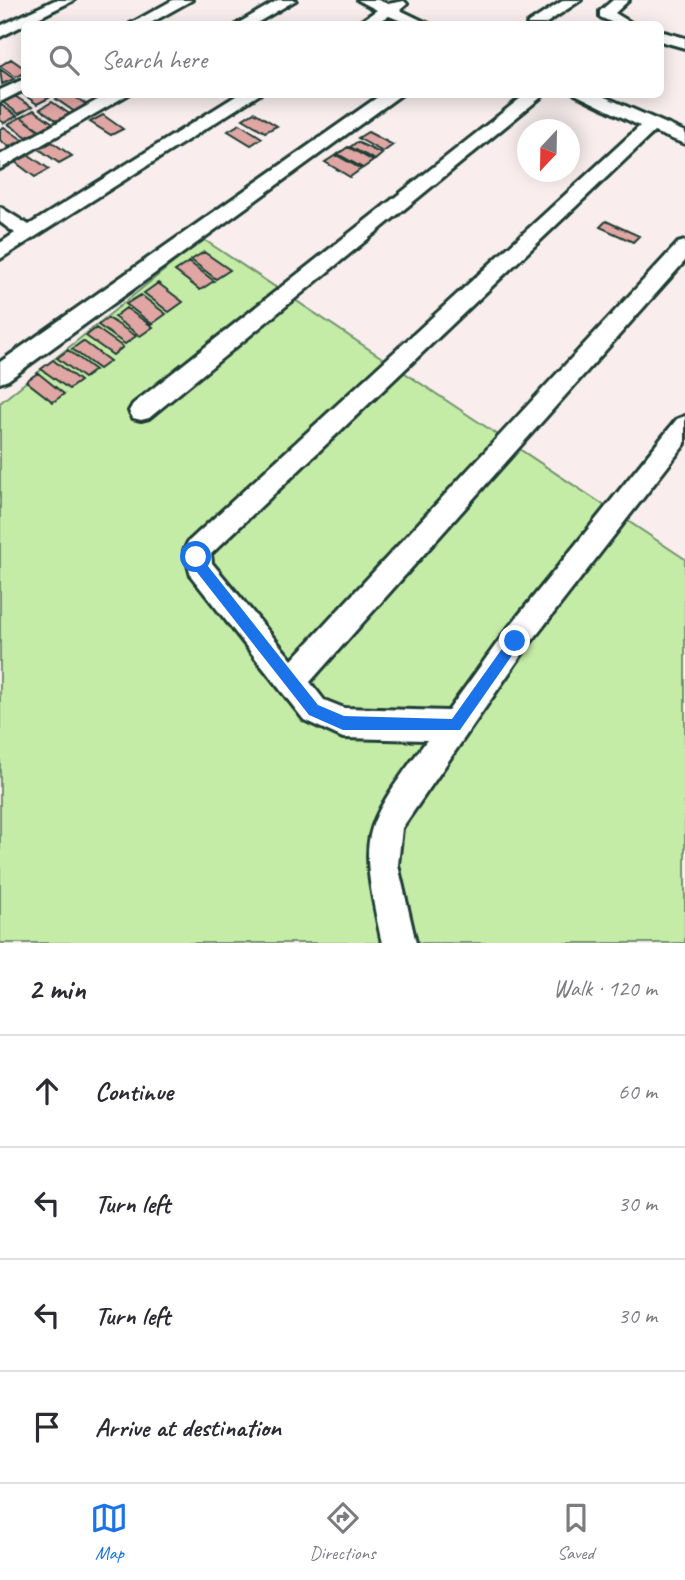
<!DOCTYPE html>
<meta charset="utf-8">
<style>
:root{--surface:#fff;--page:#f2f2f3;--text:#2b2b33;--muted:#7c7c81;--line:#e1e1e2;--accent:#1a73e8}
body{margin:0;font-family:Caveat,sans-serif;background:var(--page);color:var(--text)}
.compass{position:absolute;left:517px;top:119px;width:63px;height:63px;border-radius:50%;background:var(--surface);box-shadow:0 4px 18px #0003;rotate:202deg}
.stop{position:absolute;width:21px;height:21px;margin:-16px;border:5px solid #1a73e8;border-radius:50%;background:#fff}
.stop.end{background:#1a73e8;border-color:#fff;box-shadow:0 2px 7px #0008}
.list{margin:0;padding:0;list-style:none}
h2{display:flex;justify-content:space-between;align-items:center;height:91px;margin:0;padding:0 28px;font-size:30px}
h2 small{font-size:23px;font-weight:400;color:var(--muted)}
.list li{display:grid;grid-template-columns:46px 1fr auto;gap:21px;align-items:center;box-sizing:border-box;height:112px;padding:0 28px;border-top:2px solid var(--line)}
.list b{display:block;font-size:26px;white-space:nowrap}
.list em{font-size:23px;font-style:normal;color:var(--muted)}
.icon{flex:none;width:38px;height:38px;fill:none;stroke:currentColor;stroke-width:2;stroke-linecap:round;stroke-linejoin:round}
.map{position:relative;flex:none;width:685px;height:943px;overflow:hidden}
.search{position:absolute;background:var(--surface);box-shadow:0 4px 18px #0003;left:21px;right:21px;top:21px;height:77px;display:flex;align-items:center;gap:18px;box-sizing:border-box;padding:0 24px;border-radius:10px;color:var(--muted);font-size:26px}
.sheet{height:539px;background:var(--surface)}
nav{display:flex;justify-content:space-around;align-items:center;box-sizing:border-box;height:98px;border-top:2px solid var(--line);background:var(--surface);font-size:19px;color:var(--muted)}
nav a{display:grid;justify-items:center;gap:4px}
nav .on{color:var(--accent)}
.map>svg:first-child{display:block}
.green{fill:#c5eca7;stroke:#72946e;stroke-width:2}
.building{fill:#e0a6a4;stroke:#1f3d34;stroke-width:2}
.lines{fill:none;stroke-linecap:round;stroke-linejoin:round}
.minor-casing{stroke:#1f3d34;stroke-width:6}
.minor{fill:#fff;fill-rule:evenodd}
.route{fill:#1a73e8}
</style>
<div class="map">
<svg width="685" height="943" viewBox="0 0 685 943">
<rect width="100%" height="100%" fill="#f9eded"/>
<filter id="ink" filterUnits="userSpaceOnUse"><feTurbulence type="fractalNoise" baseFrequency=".0143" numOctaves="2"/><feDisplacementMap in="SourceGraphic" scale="14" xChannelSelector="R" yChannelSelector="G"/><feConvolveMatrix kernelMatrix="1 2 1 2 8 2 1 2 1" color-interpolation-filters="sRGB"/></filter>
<g filter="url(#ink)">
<!-- green -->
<path class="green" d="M 203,239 L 685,559 L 685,943 L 0,943 L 0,403 Z"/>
<!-- building -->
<path class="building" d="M 11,59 L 24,68 L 24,73 L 16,77 L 0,66 Z
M 0,69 L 14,79 L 2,84 Z
M 24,89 L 24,94 L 44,94 L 49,98 L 37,104 L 19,91 Z
M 65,94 L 71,94 L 87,105 L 75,112 L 56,99 Z
M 13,95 L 32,107 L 19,114 L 1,101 Z
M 52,102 L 71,115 L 59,122 L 40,109 Z
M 0,104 L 17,116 L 4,123 L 0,120 Z
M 34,110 L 53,123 L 40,130 L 21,117 Z
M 254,112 L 277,126 L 265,132 L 243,119 Z
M 103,115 L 123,129 L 111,135 L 90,122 Z
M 21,117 L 40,131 L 27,137 L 8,124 Z
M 240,124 L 262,138 L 251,145 L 228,131 Z
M 4,127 L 23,140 L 9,147 L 0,140 L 0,129 Z
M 368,132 L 393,145 L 383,152 L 358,138 Z
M 52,142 L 72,156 L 59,163 L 39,149 Z
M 357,142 L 382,154 L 375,160 L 350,147 Z
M 348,147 L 373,161 L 363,168 L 338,154 Z
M 29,155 L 49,169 L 35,177 L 15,162 Z
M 336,155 L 361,169 L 350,177 L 325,162 Z
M 606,221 L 639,236 L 633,242 L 600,227 Z
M 204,252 L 230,270 L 216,279 L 191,260 Z
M 189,262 L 214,281 L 200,290 L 175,271 Z
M 158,283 L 183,302 L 169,312 L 144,293 Z
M 141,295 L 166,314 L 152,324 L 126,304 Z
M 126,308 L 153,327 L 140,336 L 114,317 Z
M 108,318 L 136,336 L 125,344 L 98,325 Z
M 96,328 L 123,347 L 113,355 L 86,336 Z
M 83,341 L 110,361 L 99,369 L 72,349 Z
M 68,350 L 95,370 L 84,378 L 57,358 Z
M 53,360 L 80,381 L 69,389 L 41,369 Z
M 38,373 L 64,394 L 53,402 L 26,381 Z"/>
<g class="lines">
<defs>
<path id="minor" d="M 55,0 L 74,0 L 0,37 L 0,26 Z
M 173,0 L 192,0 L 149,24 L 130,24 Z
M 278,0 L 296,0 L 255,24 L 237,24 Z
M 358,0 L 378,0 L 388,4 L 404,1 L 407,4 L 400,10 L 429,24 L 409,24 L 389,16 L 374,24 L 357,24 L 377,10 Z
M 564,0 L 581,0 L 545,24 L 527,24 Z
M 613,0 L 629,0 L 615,13 L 633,24 L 615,24 L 600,17 L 600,11 Z
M 660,31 L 685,38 L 685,48 L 660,41 Z
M 24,79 L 24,90 L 0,102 L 0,90 Z
M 108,94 L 129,94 L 0,169 L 0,155 Z
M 239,94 L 260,94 L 0,259 L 0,243 L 15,233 L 0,222 L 0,207 L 29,225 Z
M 382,94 L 402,94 L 8,380 L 0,383 L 0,362 Z
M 526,94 L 545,94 L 149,418 L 141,420 L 133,418 L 129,411 L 133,404 Z
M 575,94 L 598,94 L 685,132 L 685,144 L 654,132 L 211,554 L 212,563 L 292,660 L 678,243 L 685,241 L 685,261 L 310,682 L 324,700 L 344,708 L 448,711 L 505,632 L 677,419 L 685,416 L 685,444 L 525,650 L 402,828 L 398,865 L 416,943 L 382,943 C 358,831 360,832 427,740 L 343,738 L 304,720 L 191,576 L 184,550 L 188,542 L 640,126 Z"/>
</defs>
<!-- minor casing -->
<use href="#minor" class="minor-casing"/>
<!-- minor -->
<use href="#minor" class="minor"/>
</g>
</g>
<!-- route -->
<path class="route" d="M 196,551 L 318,705 L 344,716 L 452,719 L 511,636 L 520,636 L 522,641 L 460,730 L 343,730 L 309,715 L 196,571 L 190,557 Z"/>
</svg>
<svg class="compass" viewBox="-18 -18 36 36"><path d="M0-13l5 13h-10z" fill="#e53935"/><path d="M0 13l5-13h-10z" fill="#7c7c81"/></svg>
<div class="stop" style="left:196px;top:557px"></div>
<div class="stop end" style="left:515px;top:641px"></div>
<div class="search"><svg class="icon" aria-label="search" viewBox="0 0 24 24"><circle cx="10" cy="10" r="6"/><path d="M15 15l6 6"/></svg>Search here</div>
</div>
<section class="sheet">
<h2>2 min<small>Walk · 120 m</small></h2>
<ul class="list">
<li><svg class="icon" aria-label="ahead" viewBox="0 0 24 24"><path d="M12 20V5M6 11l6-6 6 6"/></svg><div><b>Continue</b></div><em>60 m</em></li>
<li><svg class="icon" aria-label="left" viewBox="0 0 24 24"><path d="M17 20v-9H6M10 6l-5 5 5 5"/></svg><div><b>Turn left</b></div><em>30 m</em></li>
<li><svg class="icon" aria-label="left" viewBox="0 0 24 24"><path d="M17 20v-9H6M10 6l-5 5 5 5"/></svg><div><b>Turn left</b></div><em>30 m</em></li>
<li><svg class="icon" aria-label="arrive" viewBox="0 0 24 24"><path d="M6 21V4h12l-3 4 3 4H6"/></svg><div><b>Arrive at destination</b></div></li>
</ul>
</section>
<nav>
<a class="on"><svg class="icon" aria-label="map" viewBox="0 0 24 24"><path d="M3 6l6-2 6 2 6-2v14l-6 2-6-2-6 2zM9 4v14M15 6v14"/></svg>Map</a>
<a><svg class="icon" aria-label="directions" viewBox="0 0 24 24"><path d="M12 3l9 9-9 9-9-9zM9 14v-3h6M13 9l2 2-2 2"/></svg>Directions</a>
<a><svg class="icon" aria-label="saved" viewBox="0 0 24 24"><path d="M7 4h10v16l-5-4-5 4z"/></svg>Saved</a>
</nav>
